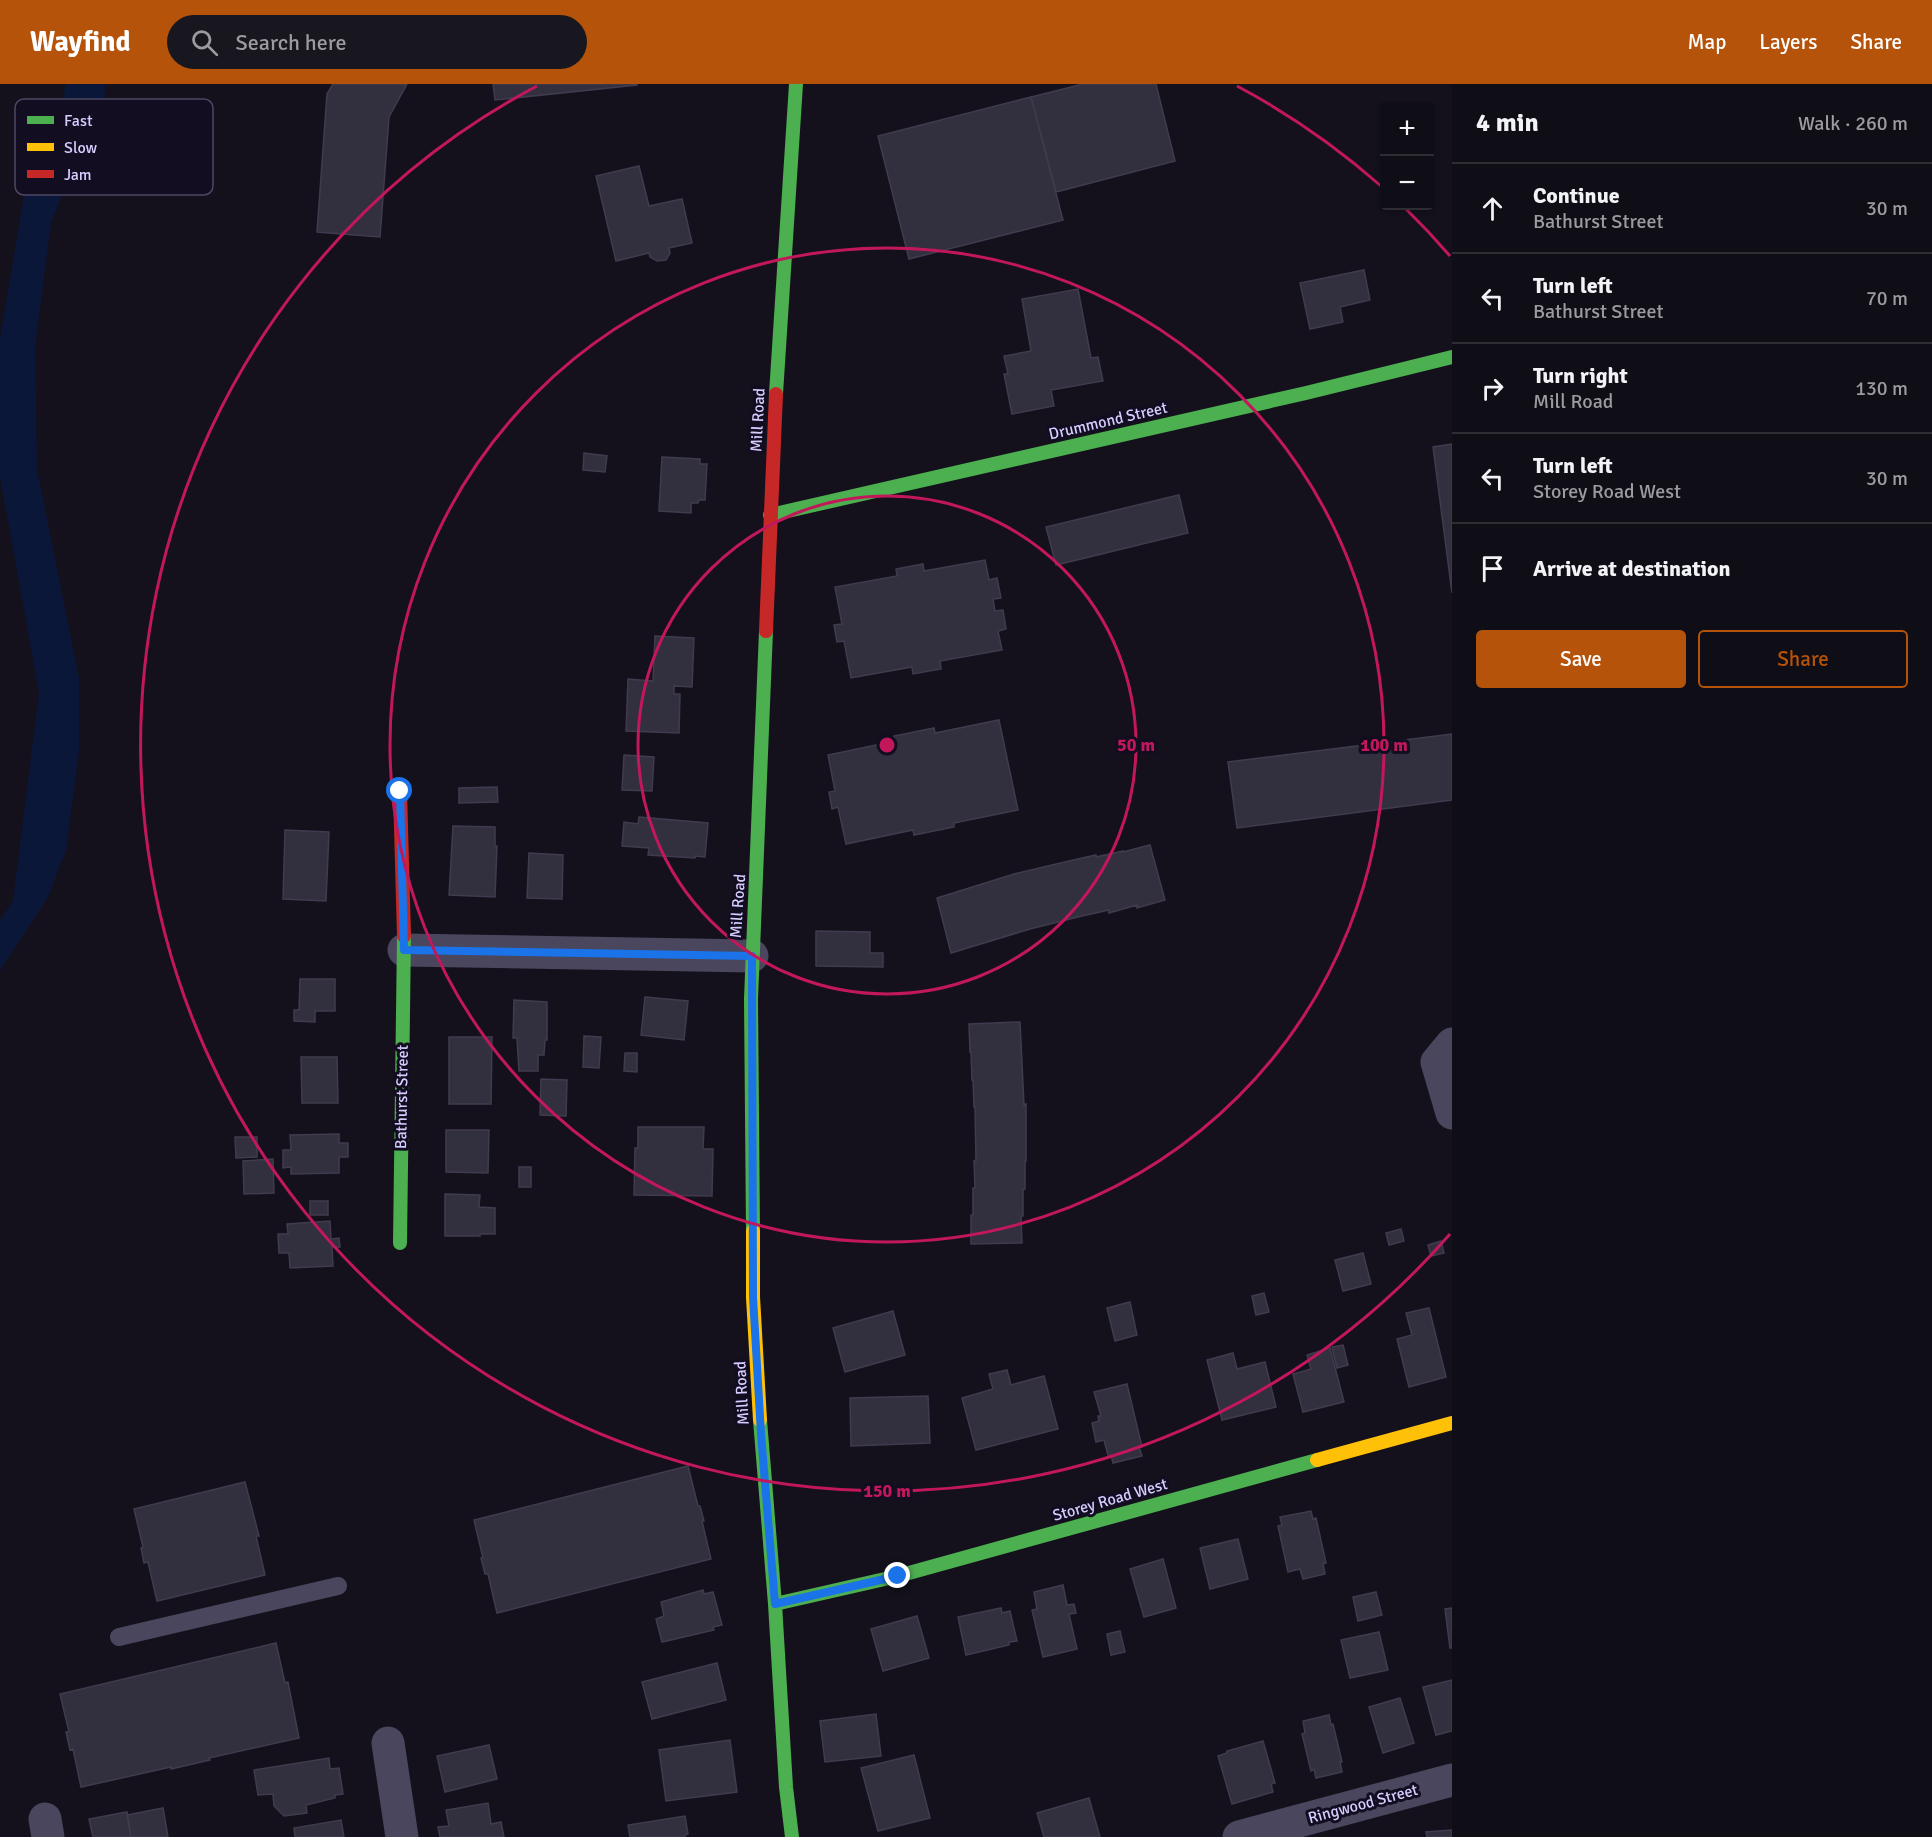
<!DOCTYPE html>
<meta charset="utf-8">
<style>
:root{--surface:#0f0d15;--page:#18161e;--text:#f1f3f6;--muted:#9b9ca0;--line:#2f2d34;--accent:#b45309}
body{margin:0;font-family:Signika,sans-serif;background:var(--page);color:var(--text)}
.controls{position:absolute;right:18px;top:18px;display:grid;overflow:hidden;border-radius:6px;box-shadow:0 2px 4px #0004}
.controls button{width:54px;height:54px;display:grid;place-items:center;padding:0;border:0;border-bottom:2px solid var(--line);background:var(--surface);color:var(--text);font:30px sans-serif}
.stop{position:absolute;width:18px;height:18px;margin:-14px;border:4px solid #1a73e8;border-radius:50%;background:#fff}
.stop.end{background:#1a73e8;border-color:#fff;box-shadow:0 2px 6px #0008}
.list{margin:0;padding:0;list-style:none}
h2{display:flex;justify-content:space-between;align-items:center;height:78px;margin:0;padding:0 24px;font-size:26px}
h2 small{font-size:20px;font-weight:400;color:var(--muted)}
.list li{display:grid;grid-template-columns:39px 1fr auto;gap:18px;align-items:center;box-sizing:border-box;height:90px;padding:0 24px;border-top:2px solid var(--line)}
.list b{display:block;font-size:22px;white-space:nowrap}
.list p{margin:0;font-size:20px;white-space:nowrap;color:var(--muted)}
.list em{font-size:20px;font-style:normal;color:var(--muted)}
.actions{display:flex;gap:12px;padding:18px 24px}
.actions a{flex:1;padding:14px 0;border:2px solid var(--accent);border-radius:6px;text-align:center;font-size:21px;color:var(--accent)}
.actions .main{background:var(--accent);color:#fff}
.icon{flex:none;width:33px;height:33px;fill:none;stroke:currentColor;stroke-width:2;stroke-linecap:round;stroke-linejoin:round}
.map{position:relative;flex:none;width:1452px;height:1753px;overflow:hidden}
header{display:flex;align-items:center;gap:36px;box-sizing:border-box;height:84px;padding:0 30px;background:var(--accent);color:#fff}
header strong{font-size:28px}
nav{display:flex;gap:33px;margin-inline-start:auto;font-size:21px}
.search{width:420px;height:54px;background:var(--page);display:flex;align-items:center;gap:15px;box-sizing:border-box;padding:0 21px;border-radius:33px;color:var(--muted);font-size:22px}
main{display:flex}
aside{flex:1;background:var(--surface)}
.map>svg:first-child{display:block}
.water{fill:#0b1739}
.building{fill:#322f3e;stroke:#413b4f;stroke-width:1.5}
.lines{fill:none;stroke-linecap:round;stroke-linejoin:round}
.lane{stroke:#49465d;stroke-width:18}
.street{stroke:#49465d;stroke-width:33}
.fast{stroke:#4caf50;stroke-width:14}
.slow{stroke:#ffc107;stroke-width:14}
.jam{stroke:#c62828;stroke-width:14}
.route{stroke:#1a73e8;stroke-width:8}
.ring{fill:none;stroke:#c2185b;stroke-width:3}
.labels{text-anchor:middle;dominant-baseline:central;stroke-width:6;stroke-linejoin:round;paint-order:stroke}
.street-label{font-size:16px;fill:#d7cdfe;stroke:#120d20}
.key{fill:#120d20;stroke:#4d4763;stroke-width:1.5}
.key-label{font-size:16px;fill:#d7cdfe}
.centre{fill:#c2185b;stroke:#120d20;stroke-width:3}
.ring-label{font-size:18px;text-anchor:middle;font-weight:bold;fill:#c2185b;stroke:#120d20;stroke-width:6;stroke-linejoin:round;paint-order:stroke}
</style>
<header>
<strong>Wayfind</strong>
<div class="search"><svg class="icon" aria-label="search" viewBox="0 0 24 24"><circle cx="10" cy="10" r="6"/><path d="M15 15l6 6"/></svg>Search here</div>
<nav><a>Map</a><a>Layers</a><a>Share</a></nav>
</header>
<main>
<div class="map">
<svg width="1452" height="1753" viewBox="0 0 1452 1753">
<rect width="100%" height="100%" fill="#14111c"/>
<!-- water -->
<path class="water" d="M 65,0 L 105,0 L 104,38 L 96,62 L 65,104 L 51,139 L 35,263 L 37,385 L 79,594 L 79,667 L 66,766 L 48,813 L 0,887 L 0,836 L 13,817 L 39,609 L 0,393 L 0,255 L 26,100 L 63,24 Z"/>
<!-- building -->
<path class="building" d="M 333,0 L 407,0 L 389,33 L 380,153 L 317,148 L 327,10 Z
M 493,0 L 637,0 L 637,1 L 495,16 Z
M 1083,0 L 1156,0 L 1175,77 L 1056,108 L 1031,13 Z
M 1031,13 L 1063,136 L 909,175 L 878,52 Z
M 639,82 L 649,122 L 682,115 L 692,159 L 669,164 L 670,169 L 666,176 L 657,177 L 650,173 L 649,169 L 616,177 L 596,92 Z
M 1364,186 L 1370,216 L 1340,223 L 1343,238 L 1310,245 L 1300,199 Z
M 1078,205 L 1091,274 L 1098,273 L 1103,297 L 1051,306 L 1054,322 L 1012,330 L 1004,290 L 1008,290 L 1004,272 L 1031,267 L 1022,215 Z
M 1452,360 L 1452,509 L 1433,363 Z
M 584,369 L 607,372 L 605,388 L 583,386 Z
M 662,373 L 700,375 L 700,380 L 707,380 L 705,416 L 699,416 L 698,419 L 691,419 L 691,429 L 659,427 Z
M 1179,411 L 1188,449 L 1056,481 L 1046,443 Z
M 985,476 L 989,496 L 997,494 L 1001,514 L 993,515 L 995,527 L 1003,526 L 1006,545 L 998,547 L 1002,566 L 940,577 L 941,585 L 913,590 L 912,583 L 851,594 L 844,557 L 837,558 L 834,541 L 842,540 L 835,503 L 897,492 L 896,485 L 923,480 L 924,487 Z
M 655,552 L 694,554 L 692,603 L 674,602 L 674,610 L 680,610 L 679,649 L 626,647 L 628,595 L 653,597 Z
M 999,636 L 1018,726 L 954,739 L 954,743 L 914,751 L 913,746 L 846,760 L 838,723 L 832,725 L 829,708 L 835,707 L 828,671 L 895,657 L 894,652 L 934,644 L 935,649 Z
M 1452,650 L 1452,716 L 1237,744 L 1228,678 Z
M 624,671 L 654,673 L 652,707 L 622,706 Z
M 497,703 L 498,718 L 459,719 L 459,704 Z
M 639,733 L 708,739 L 705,773 L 695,772 L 695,774 L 648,771 L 649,764 L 622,762 L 624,738 L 638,740 Z
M 453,742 L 495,743 L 495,762 L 497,762 L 495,813 L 449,811 Z
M 285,746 L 329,748 L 326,817 L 283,815 Z
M 1150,761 L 1165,816 L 1137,824 L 1137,821 L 1109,829 L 1109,826 L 1082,832 L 1030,845 L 951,869 L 937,814 L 1014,790 L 1069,777 L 1096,771 L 1096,773 L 1123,767 L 1123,768 Z
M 529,769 L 563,771 L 562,815 L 527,814 Z
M 816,847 L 870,848 L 870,869 L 883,869 L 883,883 L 816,882 Z
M 300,895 L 335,895 L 335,927 L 315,927 L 315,938 L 294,937 L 294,926 L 299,926 Z
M 645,913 L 688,917 L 684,956 L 641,951 Z
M 514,916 L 547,918 L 547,956 L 545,956 L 544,971 L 538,971 L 538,987 L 519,987 L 517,954 L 513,954 Z
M 1020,938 L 1024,1021 L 1026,1020 L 1026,1077 L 1025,1077 L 1025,1105 L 1023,1105 L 1023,1132 L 1021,1132 L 1022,1159 L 971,1160 L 971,1131 L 973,1131 L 973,1104 L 975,1104 L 974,1077 L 976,1077 L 975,1023 L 974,1023 L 973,996 L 972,996 L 971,968 L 970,968 L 969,940 Z
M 584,952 L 601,953 L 599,984 L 583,983 Z
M 449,953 L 492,953 L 491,1020 L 449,1020 Z
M 625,969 L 637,969 L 637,988 L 624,987 Z
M 301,973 L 337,973 L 338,1019 L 302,1019 Z
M 541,995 L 567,996 L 566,1032 L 540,1031 Z
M 638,1043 L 704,1043 L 703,1065 L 713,1065 L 712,1112 L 634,1111 L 635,1064 L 638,1064 Z
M 446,1046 L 489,1046 L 488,1089 L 446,1088 Z
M 339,1050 L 339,1059 L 348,1059 L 348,1073 L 339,1073 L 339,1089 L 291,1090 L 291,1083 L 283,1084 L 283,1066 L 291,1066 L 290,1051 Z
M 235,1053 L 257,1053 L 257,1073 L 236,1074 Z
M 273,1075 L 274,1109 L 244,1110 L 243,1077 Z
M 519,1083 L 531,1083 L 531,1103 L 519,1103 Z
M 445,1110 L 480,1111 L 479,1123 L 495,1124 L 495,1150 L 480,1150 L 480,1152 L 445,1152 Z
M 310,1117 L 328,1117 L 328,1131 L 310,1131 Z
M 330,1137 L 331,1155 L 339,1154 L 340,1163 L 332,1163 L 333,1182 L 290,1184 L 289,1169 L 279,1169 L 278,1150 L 288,1150 L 287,1140 Z
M 1401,1145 L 1404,1157 L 1389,1161 L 1386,1149 Z
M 1441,1157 L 1444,1169 L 1431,1172 L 1428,1161 Z
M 1363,1169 L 1371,1200 L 1343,1207 L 1335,1176 Z
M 1264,1209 L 1269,1228 L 1256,1231 L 1252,1212 Z
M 1130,1218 L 1137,1251 L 1115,1257 L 1107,1224 Z
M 1429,1224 L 1446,1293 L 1409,1303 L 1397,1255 L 1412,1251 L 1406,1229 Z
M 893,1227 L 905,1271 L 845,1288 L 833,1244 Z
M 1343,1261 L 1348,1281 L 1337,1284 L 1332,1263 Z
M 1330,1264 L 1344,1318 L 1303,1328 L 1293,1290 L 1311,1285 L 1307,1271 Z
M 1233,1269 L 1237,1285 L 1265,1278 L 1276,1323 L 1222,1336 L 1207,1276 Z
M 1007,1286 L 1011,1301 L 1044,1292 L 1058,1345 L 976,1366 L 962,1314 L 993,1305 L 989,1290 Z
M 1127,1300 L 1142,1363 L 1139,1363 L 1142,1372 L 1113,1379 L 1111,1371 L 1108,1371 L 1104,1356 L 1096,1358 L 1092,1339 L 1099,1337 L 1098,1332 L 1101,1332 L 1094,1308 Z
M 928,1312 L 930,1359 L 851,1362 L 850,1314 Z
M 688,1382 L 698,1422 L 700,1422 L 704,1437 L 702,1437 L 711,1475 L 497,1529 L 488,1490 L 485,1490 L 481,1474 L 483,1474 L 474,1436 Z
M 245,1398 L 259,1452 L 256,1452 L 265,1491 L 157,1517 L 148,1478 L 144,1479 L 141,1464 L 143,1463 L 134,1425 Z
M 1311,1427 L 1313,1435 L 1316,1434 L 1326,1479 L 1323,1480 L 1325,1490 L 1303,1495 L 1300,1485 L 1288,1488 L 1278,1442 L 1282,1441 L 1280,1433 Z
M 1238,1455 L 1248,1495 L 1210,1505 L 1200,1464 Z
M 1163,1475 L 1176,1524 L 1144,1533 L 1130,1485 Z
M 1063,1501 L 1067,1521 L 1074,1520 L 1076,1529 L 1069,1530 L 1077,1565 L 1043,1573 L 1032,1526 L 1037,1525 L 1034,1508 Z
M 703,1506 L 704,1510 L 713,1508 L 722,1541 L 713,1543 L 714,1546 L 662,1558 L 656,1535 L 664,1532 L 661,1518 Z
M 1376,1508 L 1382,1531 L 1358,1537 L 1353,1513 Z
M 1001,1524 L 1002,1529 L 1010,1527 L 1017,1557 L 1009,1558 L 1009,1561 L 966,1571 L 958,1533 Z
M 1452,1524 L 1452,1564 L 1450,1564 L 1445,1525 Z
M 917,1532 L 929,1574 L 883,1587 L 871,1545 Z
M 1120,1547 L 1125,1568 L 1111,1571 L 1107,1550 Z
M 1379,1548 L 1388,1586 L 1350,1594 L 1341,1556 Z
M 276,1559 L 285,1599 L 288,1598 L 299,1654 L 209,1674 L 210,1676 L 171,1685 L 171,1683 L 81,1703 L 73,1665 L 70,1666 L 66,1648 L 69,1648 L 60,1610 Z
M 717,1579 L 726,1616 L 652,1635 L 642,1598 Z
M 1452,1596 L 1452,1647 L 1436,1651 L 1423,1603 Z
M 1400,1614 L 1414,1659 L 1383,1669 L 1369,1623 Z
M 876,1630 L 881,1672 L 825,1678 L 820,1637 Z
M 1329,1631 L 1331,1641 L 1333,1640 L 1342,1678 L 1340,1678 L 1342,1688 L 1316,1694 L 1314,1685 L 1311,1687 L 1302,1650 L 1305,1649 L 1303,1637 Z
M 730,1656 L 737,1708 L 666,1717 L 659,1666 Z
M 1263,1657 L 1275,1699 L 1271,1700 L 1273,1708 L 1232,1720 L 1218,1672 L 1227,1669 L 1227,1667 Z
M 489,1661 L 497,1695 L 445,1708 L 437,1672 Z
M 914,1671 L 930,1734 L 878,1747 L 861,1684 Z
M 329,1674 L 330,1685 L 339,1684 L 343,1710 L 335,1711 L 335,1714 L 306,1721 L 307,1729 L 284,1732 L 274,1722 L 273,1710 L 258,1711 L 254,1686 Z
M 1089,1714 L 1100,1753 L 1044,1753 L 1037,1729 Z
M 488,1719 L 491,1740 L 501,1738 L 504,1753 L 440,1753 L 438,1743 L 449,1742 L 446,1726 Z
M 163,1724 L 168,1753 L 131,1753 L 127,1731 Z
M 127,1728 L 131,1753 L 93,1753 L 89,1735 Z
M 685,1732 L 688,1750 L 685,1751 L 685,1753 L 630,1753 L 628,1741 Z
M 341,1736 L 344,1753 L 295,1753 L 294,1744 Z
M 1452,1746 L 1452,1753 L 1427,1753 L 1426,1748 Z"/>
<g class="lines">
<!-- lane -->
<path class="lane" d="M 119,1553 L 338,1502"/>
<!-- street -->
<path class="street" d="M 404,866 L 752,872
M 1452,960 L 1437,978 L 1452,1029
M 388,1659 L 402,1753
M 45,1735 L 48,1753
M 1239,1753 L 1452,1696"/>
<!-- fast -->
<path class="fast" d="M 776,310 L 796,0
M 770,431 L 1306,309 L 1452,273
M 753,1147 L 751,915 L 766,547
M 400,1159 L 404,852
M 760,1336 L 775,1520 L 786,1703 L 792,1753
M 775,1520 L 898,1492 L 1317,1376"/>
<!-- slow -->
<path class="slow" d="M 753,1147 L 753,1213 L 760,1336
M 1317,1376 L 1452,1339"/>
<!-- jam -->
<path class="jam" d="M 766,547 L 776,310
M 400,707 L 404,852"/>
</g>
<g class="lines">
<!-- route -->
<path class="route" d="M 400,707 L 404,866 L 752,872 L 753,1213 L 761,1350 L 775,1520 L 898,1492"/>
</g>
<!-- distance rings -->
<g class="ring">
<circle cx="887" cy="661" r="249"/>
<circle cx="887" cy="661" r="497"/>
<path d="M1450 1150A746 746 0 1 1 537 2M1237 2A746 746 0 0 1 1381 102M1405 124A746 746 0 0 1 1450 172"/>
</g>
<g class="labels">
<!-- street labels -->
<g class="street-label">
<text transform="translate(758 336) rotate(-87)">Mill Road</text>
<text transform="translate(1108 337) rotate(-13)">Drummond Street</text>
<text transform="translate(738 822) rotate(-86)">Mill Road</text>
<text transform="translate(402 1013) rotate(-89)">Bathurst Street</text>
<text transform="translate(742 1309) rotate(-93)">Mill Road</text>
<text transform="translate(1110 1416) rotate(-16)">Storey Road West</text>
<text transform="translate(1363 1720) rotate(-15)">Ringwood Street</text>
</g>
</g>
<!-- legend -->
<rect x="15" y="15" width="198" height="96" rx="9" class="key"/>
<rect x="27" y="32" width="27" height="8" fill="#4caf50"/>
<rect x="27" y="59" width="27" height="8" fill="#ffc107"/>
<rect x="27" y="86" width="27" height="8" fill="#c62828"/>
<g class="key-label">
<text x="64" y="42">Fast</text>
<text x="64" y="69">Slow</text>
<text x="64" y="96">Jam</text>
</g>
<circle cx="887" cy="661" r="9" class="centre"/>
<g class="ring-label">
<text x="1136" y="667">50 m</text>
<text x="1384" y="667">100 m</text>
<text x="887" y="1413">150 m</text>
</g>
</svg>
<div class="controls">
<button>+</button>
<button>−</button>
</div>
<div class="stop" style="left:400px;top:707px"></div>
<div class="stop end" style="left:898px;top:1492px"></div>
</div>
<aside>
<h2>4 min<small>Walk · 260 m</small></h2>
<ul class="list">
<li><svg class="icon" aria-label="ahead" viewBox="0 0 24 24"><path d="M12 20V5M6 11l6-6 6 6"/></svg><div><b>Continue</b><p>Bathurst Street</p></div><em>30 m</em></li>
<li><svg class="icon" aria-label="left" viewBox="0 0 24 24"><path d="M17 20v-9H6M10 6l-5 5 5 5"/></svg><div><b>Turn left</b><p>Bathurst Street</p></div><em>70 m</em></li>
<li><svg class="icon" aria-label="right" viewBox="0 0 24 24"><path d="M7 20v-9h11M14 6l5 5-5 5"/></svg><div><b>Turn right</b><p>Mill Road</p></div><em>130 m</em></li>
<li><svg class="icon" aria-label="left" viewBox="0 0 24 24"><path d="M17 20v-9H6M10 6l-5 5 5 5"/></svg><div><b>Turn left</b><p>Storey Road West</p></div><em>30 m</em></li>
<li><svg class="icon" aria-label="arrive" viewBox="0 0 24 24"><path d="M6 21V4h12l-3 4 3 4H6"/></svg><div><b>Arrive at destination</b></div></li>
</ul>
<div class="actions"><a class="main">Save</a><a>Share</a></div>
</aside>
</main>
